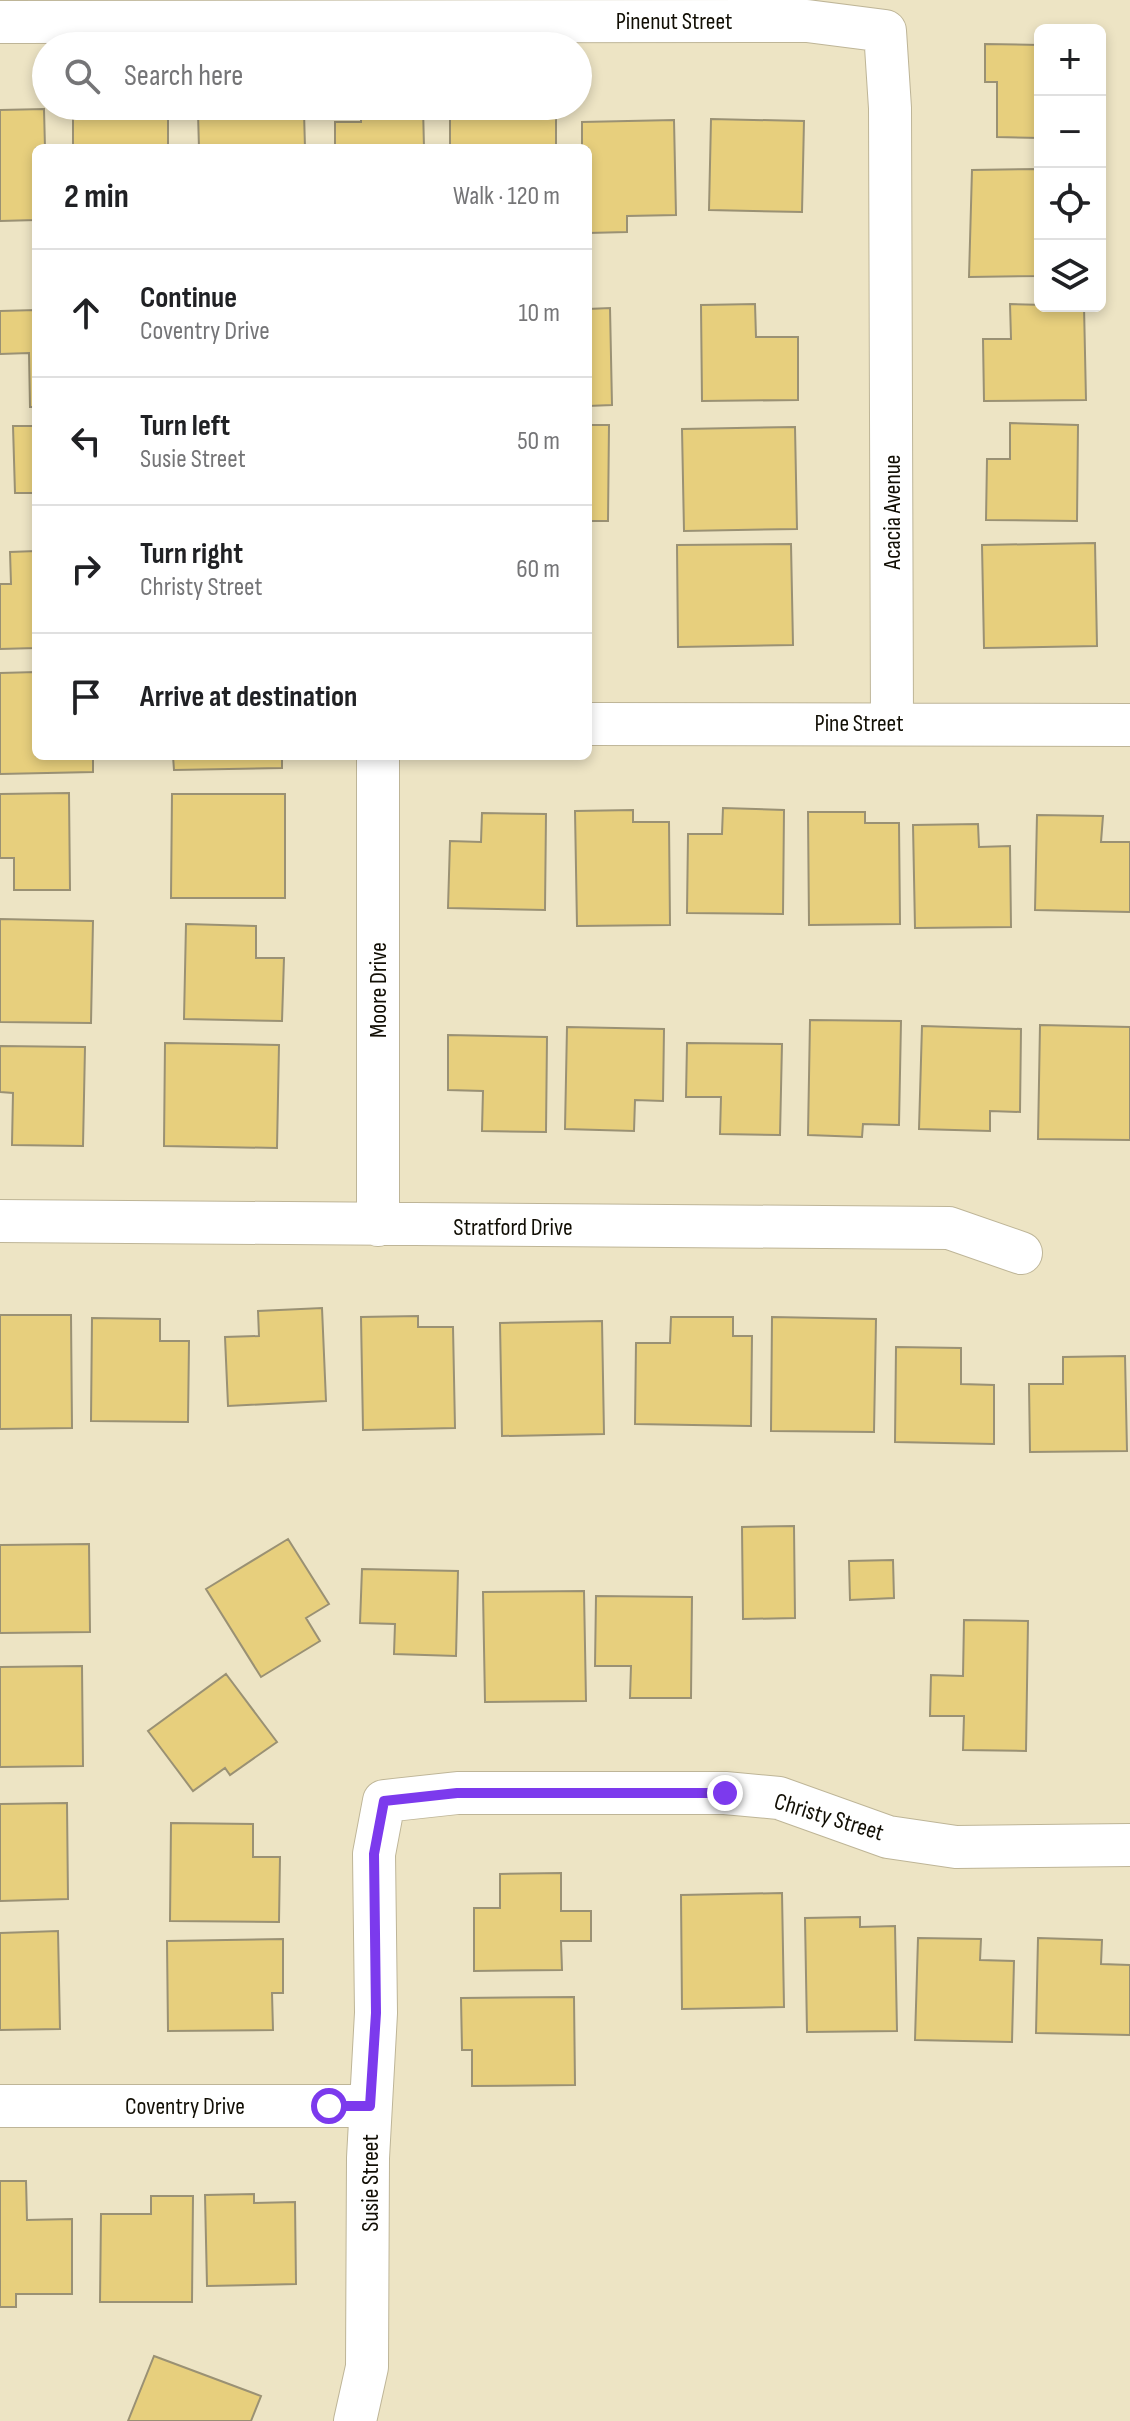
<!DOCTYPE html>
<meta charset="utf-8">
<style>
:root{--surface:#fff;--page:#f2f2f2;--text:#202124;--muted:#757577;--line:#e0e0e0}
body{margin:0;font-family:"Sofia Sans Condensed",sans-serif;background:var(--page);color:var(--text)}
.controls{position:absolute;right:24px;top:24px;display:grid;overflow:hidden;border-radius:12px;box-shadow:0 4px 12px #0003}
.controls button{width:72px;height:72px;display:grid;place-items:center;padding:0;border:0;border-bottom:2px solid var(--line);background:var(--surface);color:var(--text);font:40px sans-serif}
.stop{position:absolute;width:24px;height:24px;margin:-18px;border:6px solid #7c3aed;border-radius:50%;background:#fff}
.stop.end{background:#7c3aed;border-color:#fff;box-shadow:0 2px 8px #0008}
.list{margin:0;padding:0;list-style:none}
h2{display:flex;justify-content:space-between;align-items:center;height:104px;margin:0;padding:0 32px;font-size:34px}
h2 small{font-size:26px;font-weight:400;color:var(--muted)}
.list li{display:grid;grid-template-columns:52px 1fr auto;gap:24px;align-items:center;box-sizing:border-box;height:128px;padding:0 32px;border-top:2px solid var(--line)}
.list b{display:block;font-size:30px;white-space:nowrap}
.list p{margin:0;font-size:26px;white-space:nowrap;color:var(--muted)}
.list em{font-size:26px;font-style:normal;color:var(--muted)}
.icon{flex:none;width:44px;height:44px;fill:none;stroke:currentColor;stroke-width:2;stroke-linecap:round;stroke-linejoin:round}
.map{position:relative;flex:none;width:1130px;height:2421px;overflow:hidden}
.search{position:absolute;background:var(--surface);box-shadow:0 4px 12px #0003;left:32px;top:32px;width:560px;height:88px;display:flex;align-items:center;gap:20px;box-sizing:border-box;padding:0 28px;border-radius:44px;color:var(--muted);font-size:30px}
.panel{position:absolute;background:var(--surface);box-shadow:0 4px 12px #0003;left:32px;top:144px;width:560px;height:616px;border-radius:12px}
.map>svg:first-child{display:block}
.building{fill:#e7cf7d;stroke:#9a9174;stroke-width:2}
.lines{fill:none;stroke-linecap:round;stroke-linejoin:round}
.minor-casing{stroke:#beb597;stroke-width:44}
.minor{stroke:#fff;stroke-width:42}
.route{stroke:#7c3aed;stroke-width:10}
.labels{text-anchor:middle;dominant-baseline:central;stroke-width:8;stroke-linejoin:round;paint-order:stroke}
.street-label{font-size:24px;fill:#110e04;stroke:#fff}
</style>
<div class="map">
<svg width="1130" height="2421" viewBox="0 0 1130 2421">
<rect width="100%" height="100%" fill="#ede4c4"/>
<!-- building -->
<path class="building" d="M 985,44 L 1040,45 L 1040,138 L 997,137 L 997,82 L 985,82 Z
M 73,106 L 168,106 L 168,148 L 73,148 Z
M 423,106 L 424,148 L 335,148 L 335,122 L 361,122 L 361,107 Z
M 450,106 L 506,106 L 506,112 L 556,112 L 556,148 L 450,148 Z
M 44,109 L 45,148 L 36,148 L 36,220 L 0,221 L 0,110 Z
M 304,112 L 305,148 L 199,148 L 198,113 Z
M 711,119 L 804,121 L 802,212 L 709,210 Z
M 674,120 L 676,215 L 627,216 L 627,232 L 588,233 L 588,148 L 582,148 L 582,122 Z
M 1100,168 L 1103,168 L 1104,232 L 1100,232 Z
M 1040,169 L 1040,276 L 969,277 L 972,170 Z
M 755,304 L 756,337 L 798,337 L 798,400 L 702,401 L 701,305 Z
M 1010,304 L 1084,306 L 1086,400 L 984,401 L 983,339 L 1011,339 Z
M 610,308 L 612,405 L 588,406 L 588,309 Z
M 36,310 L 36,407 L 30,407 L 29,353 L 0,354 L 0,311 Z
M 1010,423 L 1078,425 L 1077,521 L 986,520 L 987,459 L 1010,459 Z
M 588,425 L 609,425 L 608,521 L 588,521 Z
M 13,426 L 36,426 L 36,523 L 33,493 L 15,493 Z
M 795,427 L 797,529 L 684,531 L 682,429 Z
M 1095,543 L 1097,646 L 984,648 L 982,545 Z
M 791,544 L 793,645 L 678,647 L 677,545 Z
M 36,551 L 36,648 L 0,649 L 0,584 L 11,584 L 10,552 Z
M 36,672 L 36,756 L 93,756 L 93,772 L 0,774 L 0,673 Z
M 173,756 L 282,756 L 282,768 L 174,770 Z
M 69,793 L 70,890 L 14,890 L 14,858 L 0,858 L 0,794 Z
M 172,794 L 285,794 L 285,898 L 171,898 Z
M 723,808 L 784,810 L 783,914 L 687,913 L 688,834 L 722,834 Z
M 633,810 L 633,822 L 669,822 L 670,925 L 577,926 L 575,811 Z
M 808,812 L 865,812 L 865,823 L 899,823 L 900,924 L 809,925 Z
M 482,813 L 546,814 L 545,910 L 448,908 L 450,841 L 481,842 Z
M 1037,815 L 1103,816 L 1101,842 L 1130,842 L 1130,912 L 1035,910 Z
M 978,824 L 979,847 L 1010,846 L 1011,927 L 915,928 L 913,825 Z
M 0,919 L 93,921 L 91,1023 L 0,1022 Z
M 186,924 L 256,926 L 256,958 L 284,958 L 282,1021 L 184,1019 Z
M 810,1020 L 901,1021 L 899,1125 L 863,1124 L 862,1137 L 808,1135 Z
M 1040,1025 L 1130,1027 L 1130,1140 L 1038,1139 Z
M 922,1026 L 1021,1029 L 1020,1112 L 990,1111 L 990,1131 L 919,1129 Z
M 567,1027 L 664,1029 L 663,1101 L 635,1100 L 634,1131 L 565,1129 Z
M 448,1035 L 547,1037 L 546,1132 L 482,1131 L 483,1091 L 448,1090 Z
M 165,1043 L 279,1045 L 277,1148 L 164,1146 Z
M 687,1043 L 782,1044 L 780,1135 L 720,1134 L 721,1097 L 686,1097 Z
M 0,1046 L 85,1047 L 83,1146 L 12,1145 L 13,1093 L 0,1092 Z
M 322,1308 L 326,1401 L 228,1406 L 225,1337 L 259,1336 L 258,1311 Z
M 0,1315 L 71,1315 L 72,1428 L 0,1429 Z
M 418,1316 L 418,1327 L 453,1327 L 455,1428 L 363,1430 L 361,1317 Z
M 671,1317 L 733,1317 L 733,1336 L 752,1336 L 751,1426 L 635,1424 L 636,1343 L 670,1343 Z
M 772,1317 L 876,1319 L 874,1432 L 771,1431 Z
M 92,1318 L 160,1319 L 160,1341 L 189,1341 L 188,1422 L 91,1421 Z
M 602,1321 L 604,1434 L 502,1436 L 500,1323 Z
M 896,1347 L 961,1348 L 961,1384 L 994,1385 L 994,1444 L 895,1442 Z
M 1125,1356 L 1127,1451 L 1030,1452 L 1029,1384 L 1063,1384 L 1063,1357 Z
M 794,1526 L 795,1618 L 743,1619 L 742,1527 Z
M 288,1539 L 329,1604 L 306,1618 L 320,1641 L 261,1677 L 206,1589 Z
M 89,1544 L 90,1632 L 0,1633 L 0,1545 Z
M 893,1560 L 894,1598 L 850,1600 L 849,1561 Z
M 362,1569 L 458,1571 L 456,1656 L 394,1654 L 395,1624 L 360,1623 Z
M 584,1591 L 586,1701 L 485,1702 L 483,1592 Z
M 596,1596 L 692,1597 L 691,1698 L 630,1698 L 631,1666 L 595,1666 Z
M 964,1620 L 1028,1621 L 1026,1751 L 963,1750 L 964,1716 L 930,1716 L 931,1675 L 963,1676 Z
M 82,1666 L 83,1766 L 0,1767 L 0,1667 Z
M 226,1674 L 277,1742 L 230,1775 L 225,1768 L 193,1791 L 148,1731 Z
M 67,1803 L 68,1899 L 0,1901 L 0,1804 Z
M 171,1823 L 253,1824 L 253,1857 L 280,1857 L 279,1922 L 170,1921 Z
M 561,1873 L 561,1911 L 591,1911 L 591,1941 L 561,1941 L 562,1970 L 474,1971 L 474,1908 L 500,1908 L 500,1874 Z
M 782,1893 L 784,2007 L 682,2009 L 681,1895 Z
M 860,1917 L 860,1927 L 895,1926 L 897,2031 L 807,2032 L 805,1918 Z
M 58,1931 L 60,2029 L 0,2030 L 0,1933 Z
M 918,1938 L 981,1939 L 980,1960 L 1014,1961 L 1012,2042 L 915,2040 Z
M 1038,1938 L 1102,1940 L 1101,1964 L 1130,1965 L 1130,2035 L 1036,2033 Z
M 283,1939 L 283,1993 L 272,1993 L 273,2030 L 168,2031 L 167,1941 Z
M 574,1997 L 575,2085 L 472,2086 L 472,2050 L 462,2050 L 461,1998 Z
M 0,2181 L 26,2181 L 27,2220 L 72,2219 L 72,2294 L 16,2294 L 16,2307 L 0,2307 Z
M 254,2194 L 254,2203 L 295,2202 L 296,2284 L 207,2286 L 205,2195 Z
M 151,2196 L 193,2196 L 192,2302 L 100,2302 L 101,2214 L 151,2214 Z
M 154,2356 L 261,2396 L 251,2421 L 128,2421 Z"/>
<g class="lines">
<defs>
<path id="minor" d="M 0,22 L 807,21 L 885,31 L 890,108 L 892,722
M 588,724 L 1130,725
M 378,756 L 378,1225
M 0,1221 L 949,1228 L 1021,1253
M 0,2106 L 370,2106
M 355,2421 L 367,2367 L 368,2158 L 376,2013 L 374,1854 L 384,1801 L 457,1793 L 725,1793 L 779,1798 L 888,1837 L 956,1847 L 1130,1845"/>
</defs>
<!-- minor casing -->
<use href="#minor" class="minor-casing"/>
<!-- minor -->
<use href="#minor" class="minor"/>
</g>
<g class="lines">
<!-- route -->
<path class="route" d="M 329,2106 L 370,2106 L 376,2013 L 374,1854 L 384,1801 L 457,1793 L 725,1793"/>
</g>
<g class="labels">
<!-- street labels -->
<g class="street-label">
<text x="674" y="21">Pinenut Street</text>
<text transform="translate(892 512) rotate(-90)">Acacia Avenue</text>
<text x="859" y="723">Pine Street</text>
<text transform="translate(378 990) rotate(-90)">Moore Drive</text>
<text x="513" y="1227">Stratford Drive</text>
<text transform="translate(829 1817) rotate(17)">Christy Street</text>
<text x="185" y="2106">Coventry Drive</text>
<text transform="translate(370 2183) rotate(-90)">Susie Street</text>
</g>
</g>
</svg>
<div class="controls">
<button>+</button>
<button>−</button>
<button><svg class="icon" aria-label="locate" viewBox="0 0 24 24"><circle cx="12" cy="12" r="6"/><path d="M12 2v4M12 18v4M2 12h4M18 12h4"/></svg></button>
<button><svg class="icon" aria-label="layers" viewBox="0 0 24 24"><path d="M12 4l9 5-9 5-9-5zM3 14l9 5 9-5"/></svg></button>
</div>
<div class="stop" style="left:329px;top:2106px"></div>
<div class="stop end" style="left:725px;top:1793px"></div>
<div class="search"><svg class="icon" aria-label="search" viewBox="0 0 24 24"><circle cx="10" cy="10" r="6"/><path d="M15 15l6 6"/></svg>Search here</div>
<section class="panel">
<h2>2 min<small>Walk · 120 m</small></h2>
<ul class="list">
<li><svg class="icon" aria-label="ahead" viewBox="0 0 24 24"><path d="M12 20V5M6 11l6-6 6 6"/></svg><div><b>Continue</b><p>Coventry Drive</p></div><em>10 m</em></li>
<li><svg class="icon" aria-label="left" viewBox="0 0 24 24"><path d="M17 20v-9H6M10 6l-5 5 5 5"/></svg><div><b>Turn left</b><p>Susie Street</p></div><em>50 m</em></li>
<li><svg class="icon" aria-label="right" viewBox="0 0 24 24"><path d="M7 20v-9h11M14 6l5 5-5 5"/></svg><div><b>Turn right</b><p>Christy Street</p></div><em>60 m</em></li>
<li><svg class="icon" aria-label="arrive" viewBox="0 0 24 24"><path d="M6 21V4h12l-3 4 3 4H6"/></svg><div><b>Arrive at destination</b></div></li>
</ul>
</section>
</div>
